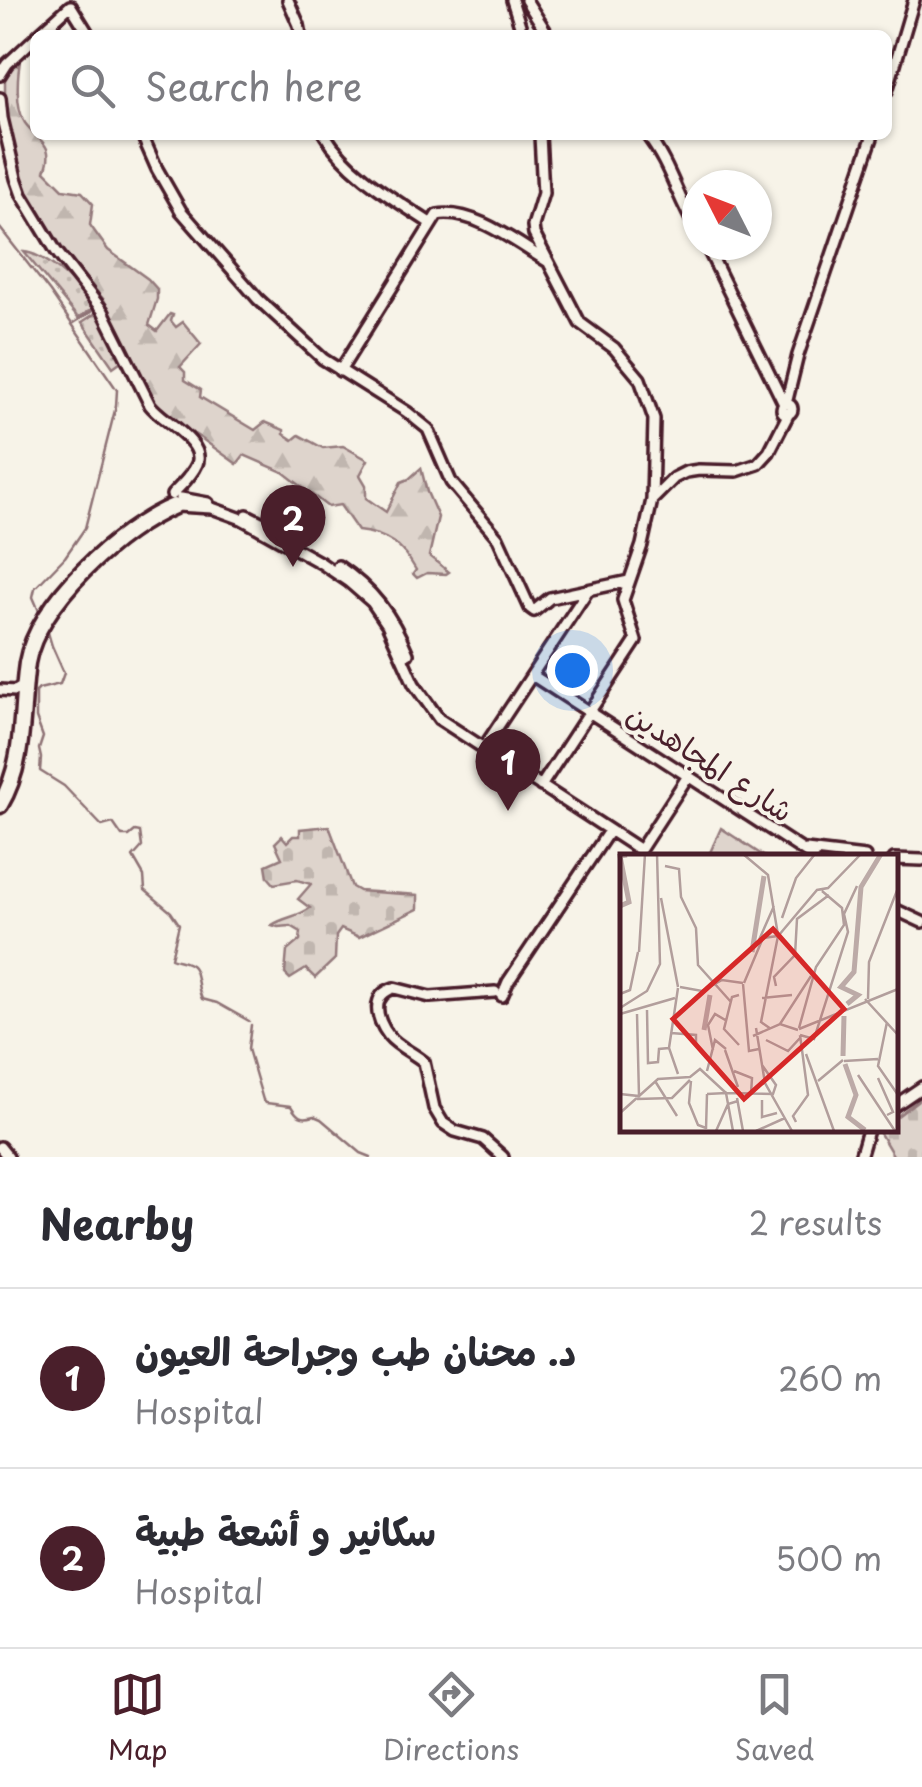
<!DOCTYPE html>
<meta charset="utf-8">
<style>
:root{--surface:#fff;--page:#f7f7f7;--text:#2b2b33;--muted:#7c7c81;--line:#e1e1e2;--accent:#4a1f2b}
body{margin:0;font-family:"Playpen Sans","Playpen Sans Arabic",sans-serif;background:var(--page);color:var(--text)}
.compass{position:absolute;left:682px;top:170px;width:90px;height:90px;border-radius:50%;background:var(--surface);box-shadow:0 2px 8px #0004;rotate:312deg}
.you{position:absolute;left:572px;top:670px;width:35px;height:35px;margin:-25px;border:8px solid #fff;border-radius:50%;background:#1a73e8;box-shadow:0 0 0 15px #1a73e833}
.badge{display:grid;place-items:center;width:65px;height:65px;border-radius:50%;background:var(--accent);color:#fff;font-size:32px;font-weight:700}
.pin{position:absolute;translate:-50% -82px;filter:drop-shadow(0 2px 5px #0008)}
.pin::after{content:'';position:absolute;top:52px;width:35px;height:30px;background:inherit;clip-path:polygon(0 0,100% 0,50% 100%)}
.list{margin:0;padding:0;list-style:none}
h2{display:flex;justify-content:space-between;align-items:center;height:130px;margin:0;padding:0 40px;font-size:42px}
h2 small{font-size:32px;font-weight:400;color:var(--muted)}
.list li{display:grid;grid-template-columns:65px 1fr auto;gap:30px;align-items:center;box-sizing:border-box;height:180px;padding:0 40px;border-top:2px solid var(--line)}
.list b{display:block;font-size:38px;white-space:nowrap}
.list p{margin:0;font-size:32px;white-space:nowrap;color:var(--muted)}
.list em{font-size:32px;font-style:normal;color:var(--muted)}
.icon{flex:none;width:55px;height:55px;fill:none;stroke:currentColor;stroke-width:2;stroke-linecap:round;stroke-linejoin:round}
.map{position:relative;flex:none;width:922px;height:1157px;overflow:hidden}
.search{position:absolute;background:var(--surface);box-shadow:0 2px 8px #0004;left:30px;right:30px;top:30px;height:110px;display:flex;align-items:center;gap:25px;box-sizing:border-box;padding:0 35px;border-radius:15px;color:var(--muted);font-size:38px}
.sheet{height:490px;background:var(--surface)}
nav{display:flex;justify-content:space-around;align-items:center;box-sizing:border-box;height:140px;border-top:2px solid var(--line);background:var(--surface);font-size:28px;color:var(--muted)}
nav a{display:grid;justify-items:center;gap:5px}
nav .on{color:var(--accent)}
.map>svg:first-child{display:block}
.grass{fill:url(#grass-dots);stroke:#947a7c;stroke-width:2.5}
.forest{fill:url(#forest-firs);stroke:#947a7c;stroke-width:2.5}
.cemetery{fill:url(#cemetery-stones);stroke:#947a7c;stroke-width:2.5}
.pitch{fill:#ded4cc;stroke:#947a7c;stroke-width:2.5}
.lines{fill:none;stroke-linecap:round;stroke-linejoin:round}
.stream{stroke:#8e7275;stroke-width:2.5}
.secondary-casing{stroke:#4a1f2b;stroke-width:16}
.highway-casing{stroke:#4a1f2b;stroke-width:21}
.secondary{stroke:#f7f3e8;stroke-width:9}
.highway{stroke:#f7f3e8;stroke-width:14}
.labels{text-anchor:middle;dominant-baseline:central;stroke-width:8;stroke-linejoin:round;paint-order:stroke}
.street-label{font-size:30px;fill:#4a1f2b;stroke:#f7f3e8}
.inset-river{fill:none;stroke:#bcaaa7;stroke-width:5}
.inset-road{fill:none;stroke:#b29e9c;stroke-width:2.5}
.view{fill:#d62828;fill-opacity:0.15;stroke:#d62828;stroke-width:5}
.inset-edge{fill:none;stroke:#4a1f2b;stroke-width:5}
</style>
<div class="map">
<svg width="922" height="1157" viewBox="0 0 922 1157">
<defs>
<pattern id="grass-dots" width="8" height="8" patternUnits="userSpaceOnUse" patternTransform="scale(2.5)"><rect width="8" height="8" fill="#ded4cc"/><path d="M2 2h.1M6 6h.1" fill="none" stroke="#c0b6af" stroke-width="1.8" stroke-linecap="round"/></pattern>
<pattern id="forest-firs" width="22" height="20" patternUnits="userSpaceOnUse" patternTransform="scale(2.5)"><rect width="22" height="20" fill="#ded4cc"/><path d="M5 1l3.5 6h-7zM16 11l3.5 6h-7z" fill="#c0b6af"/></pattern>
<pattern id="cemetery-stones" width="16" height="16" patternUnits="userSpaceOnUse" patternTransform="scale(2.5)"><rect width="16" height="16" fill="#ded4cc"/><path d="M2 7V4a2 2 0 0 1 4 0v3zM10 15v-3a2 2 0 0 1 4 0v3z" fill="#c0b6af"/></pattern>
</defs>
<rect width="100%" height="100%" fill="#f7f3e8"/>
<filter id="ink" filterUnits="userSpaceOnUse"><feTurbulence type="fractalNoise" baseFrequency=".01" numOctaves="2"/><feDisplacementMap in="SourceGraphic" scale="20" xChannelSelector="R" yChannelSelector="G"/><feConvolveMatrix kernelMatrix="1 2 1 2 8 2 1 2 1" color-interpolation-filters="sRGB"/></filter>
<g filter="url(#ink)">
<!-- grass -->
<path class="grass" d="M 24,252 C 48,254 80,289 97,306 L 78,318 Z
M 99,311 L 124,359 L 113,367 L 82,322 Z"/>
<!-- forest -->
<path class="forest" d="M 21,57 C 17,74 15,108 25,123 C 38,141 56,144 45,171 L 63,189 L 82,192 L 93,204 L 90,225 L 108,250 L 148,279 L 157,289 L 157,299 L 149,325 L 157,331 L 170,314 L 173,315 L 171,321 L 176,327 L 183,322 L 201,344 L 180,367 L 185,372 L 185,380 L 201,390 L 200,397 L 255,430 L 265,422 L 284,430 L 284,434 L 293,440 L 299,435 L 323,448 L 343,446 L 368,460 L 360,475 L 366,485 L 366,498 L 386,512 L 401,482 L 409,479 L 421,468 L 427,492 L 438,517 L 429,556 L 449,572 L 446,574 L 427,573 L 417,578 L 413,574 L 416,570 C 402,545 387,534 358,531 L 340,505 L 328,507 L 283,472 L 244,455 L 237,464 L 202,439 L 177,423 L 158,407 L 104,300 L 65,254 L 25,192 L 5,120 L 5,76 Z"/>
<!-- cemetery -->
<path class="cemetery" d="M 329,826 L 352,887 L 359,891 L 418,895 L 418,909 L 359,937 L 341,929 L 336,936 L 335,959 L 315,978 L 306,969 L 290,979 L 285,974 L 287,951 L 300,940 L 301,932 L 291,926 L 278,927 L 272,925 C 284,917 298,917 310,908 L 298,899 L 311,884 L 297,880 L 274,884 L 268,877 L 266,865 L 282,858 L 275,843 L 282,836 L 287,842 L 293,836 L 300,836 L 300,829 Z
M 922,1097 L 922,1157 L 894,1157 L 878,1130 L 894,1130 L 895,1118 Z"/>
<!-- pitch -->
<path class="pitch" d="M 721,828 L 765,857 L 708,857 Z"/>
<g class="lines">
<!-- stream -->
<path class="stream" d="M 0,228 L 50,292 L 117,390 L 116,406 L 85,528 L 65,557 L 35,588 L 33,597 L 39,611
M 74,323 L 97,308
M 47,629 L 52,646 L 64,673 L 60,684 L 39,689 L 36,692 L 36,718 L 43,737 L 39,749 L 41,758 L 40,771 L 64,786 L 102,826 L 113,823 L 122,836 L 129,836 L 135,831 L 140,832 L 142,847 L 133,857 L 144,876 L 145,890 L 171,912 L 179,924 L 171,958 C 177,961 189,961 193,967 C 198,973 197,989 202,999 L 217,1003 L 249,1021
M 251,1025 L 248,1049 L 263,1100 L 266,1103 L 291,1106 C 297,1116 301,1120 314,1116 L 321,1119 L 361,1153 L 371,1157"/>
<defs>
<path id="secondary" d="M 288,0 L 299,25 L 301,35
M 512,0 L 523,35
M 526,0 L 548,35
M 71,6 L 89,35
M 38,35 L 70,6
M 0,75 L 7,64 L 35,38
M 887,91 L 914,0
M 0,98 L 2,118 L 16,178 L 22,195 L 56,251 L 103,311 L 150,405 C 162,421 206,442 197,464 C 192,476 180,486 172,495
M 142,135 L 157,169 L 181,211 L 258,299 L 323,359 L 407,412 L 428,429 L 451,482 L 498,538 L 530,608 L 534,611 L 550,598 L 629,581
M 325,135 C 348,173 394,199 430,223
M 540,135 L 543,193 L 533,226 L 534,234 L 580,323 L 614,348 L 640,379 L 654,419 L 652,500
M 647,135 C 671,166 677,198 697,230
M 706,245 L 784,404
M 340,371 L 437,215 C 473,208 518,244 547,261
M782 409a5 5 0 1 1 10 0a5 5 0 1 1-10 0Z
M 786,404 L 798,355 L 873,135
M 181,498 L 208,503
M 177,506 L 212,508 L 242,519 L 321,563 L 349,582 L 372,602 L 387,624 L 414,684 L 439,719 L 640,850 L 688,776
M 247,515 L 277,530
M 338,566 C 372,589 392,615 408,654
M 532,675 L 813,857
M 0,690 L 15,691 L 25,685
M 483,749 L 588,590
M 541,786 L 636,641 L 623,600 L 642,545 L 652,500 L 674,478 L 686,472 L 699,470 L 737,471 L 758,464 L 769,452 L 789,413
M 806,850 L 865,857
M 894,859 L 922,860
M 894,909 L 922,922
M 495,992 L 430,997 L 394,988 C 370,995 376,1019 389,1036 C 398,1047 414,1053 424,1062 L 434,1108 L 443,1123 L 455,1131 L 483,1139 L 503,1157
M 502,996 L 508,982 L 609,831
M 894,1106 L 922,1087
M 0,1147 L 8,1157
M 860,1157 L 868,1130"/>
<path id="highway" d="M 0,805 C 26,761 20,712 27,663 C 37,603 119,529 174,506"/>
</defs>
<!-- secondary casing -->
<use href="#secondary" class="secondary-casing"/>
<!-- highway casing -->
<use href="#highway" class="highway-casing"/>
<!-- secondary -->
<use href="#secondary" class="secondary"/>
<!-- highway -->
<use href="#highway" class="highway"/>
</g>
</g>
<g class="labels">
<!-- street labels -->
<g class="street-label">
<text transform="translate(711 761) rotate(33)">شارع المجاهدين</text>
</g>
</g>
<!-- overview -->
<g transform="translate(620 854)">
<rect width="278" height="278" fill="#f7f3e8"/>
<path class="inset-river" d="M 0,52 L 9,48 L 0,2 L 7,1M 132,98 L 144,22M 227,150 L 238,141 L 221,133 L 234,118 L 241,33 L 261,0M 84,176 L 90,141M 223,202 L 224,162M 225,210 L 236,241 L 228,263 L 245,276"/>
<path class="inset-road" d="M 123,0 L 148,21 L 158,81M 45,12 L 59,15 L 61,43 L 76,74 L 78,111 L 111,148M 41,44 L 58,133M 162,64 L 176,24 L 195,0M 159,81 L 197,36 L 208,34 L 241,0M 139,86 L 154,52M 19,98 L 25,0M 124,129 L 143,84 L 158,82 L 141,168 L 151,175M 123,130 L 129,197 L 139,195M 156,132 L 154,123 L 175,101 L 177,65 L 209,41M 60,133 L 82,137 L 102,126 L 123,129M 0,140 L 10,136 L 18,98M 119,141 L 112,143 L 104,175 L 119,191M 142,144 L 172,141M 245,145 L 278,181M 248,145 L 249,108 L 278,34M 0,154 L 27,137 L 40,110 L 37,0M 27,156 L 28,209 L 38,208 L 39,195 L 49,194M 0,160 L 55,144M 267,168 L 258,212 L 278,241M 160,170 L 191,122M 136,174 L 145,229 L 172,277M 179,174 L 196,113 L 224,71 L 222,54 L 202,37M 179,175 L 278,135M 51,179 L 76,181 L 76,190M 180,181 L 194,185 L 228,78 L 224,60 L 237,32M 133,182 L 160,170 L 178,176M 146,186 L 168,197 L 180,184M 93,196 L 88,171 L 95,160 L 107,167M 105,196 L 118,233M 186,200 L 214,277M 224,207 L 258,205M 87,217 L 95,186 L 106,195M 114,217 L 132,224 L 131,240M 58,220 L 49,194 L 58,134M 238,221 L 275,277M 258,224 L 273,258 L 267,261M 35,227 L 57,262M 71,227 L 69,249 L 78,271 L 86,274M 198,227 L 223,206M 0,240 L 19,242 L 17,160M 87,240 L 106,239 L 113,277M 117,244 L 123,277M 17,245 L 52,244 L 70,226M 142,246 L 142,263 L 157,259M 0,259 L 38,225 L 70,223 L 80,215 L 106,239 L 153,240 L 156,231 L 142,211M 176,268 L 173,262 L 188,241 L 180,181M 86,275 L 87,240M 96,277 L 108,250 L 118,247M 136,277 L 165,264"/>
<path class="view" d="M 153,75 L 224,155 L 124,245 L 53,165 Z"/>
<rect width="278" height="278" class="inset-edge"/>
</g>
</svg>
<svg class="compass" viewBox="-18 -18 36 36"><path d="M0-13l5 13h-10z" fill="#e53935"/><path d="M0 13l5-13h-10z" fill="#7c7c81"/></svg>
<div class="you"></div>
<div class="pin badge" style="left:508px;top:811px">1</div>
<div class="pin badge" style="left:293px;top:567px">2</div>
<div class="search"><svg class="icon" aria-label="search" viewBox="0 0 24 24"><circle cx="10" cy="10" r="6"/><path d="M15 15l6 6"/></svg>Search here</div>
</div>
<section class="sheet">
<h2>Nearby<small>2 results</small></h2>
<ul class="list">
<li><span class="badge">1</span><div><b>د. محنان طب وجراحة العيون</b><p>Hospital</p></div><em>260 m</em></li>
<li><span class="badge">2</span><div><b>سكانير و أشعة طبية</b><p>Hospital</p></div><em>500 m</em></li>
</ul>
</section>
<nav>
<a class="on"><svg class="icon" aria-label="map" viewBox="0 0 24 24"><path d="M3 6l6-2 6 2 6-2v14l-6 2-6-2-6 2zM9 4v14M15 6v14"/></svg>Map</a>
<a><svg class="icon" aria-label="directions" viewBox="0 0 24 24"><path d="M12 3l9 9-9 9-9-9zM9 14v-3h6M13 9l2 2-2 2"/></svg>Directions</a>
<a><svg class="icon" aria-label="saved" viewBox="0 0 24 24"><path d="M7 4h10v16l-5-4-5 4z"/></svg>Saved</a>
</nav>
